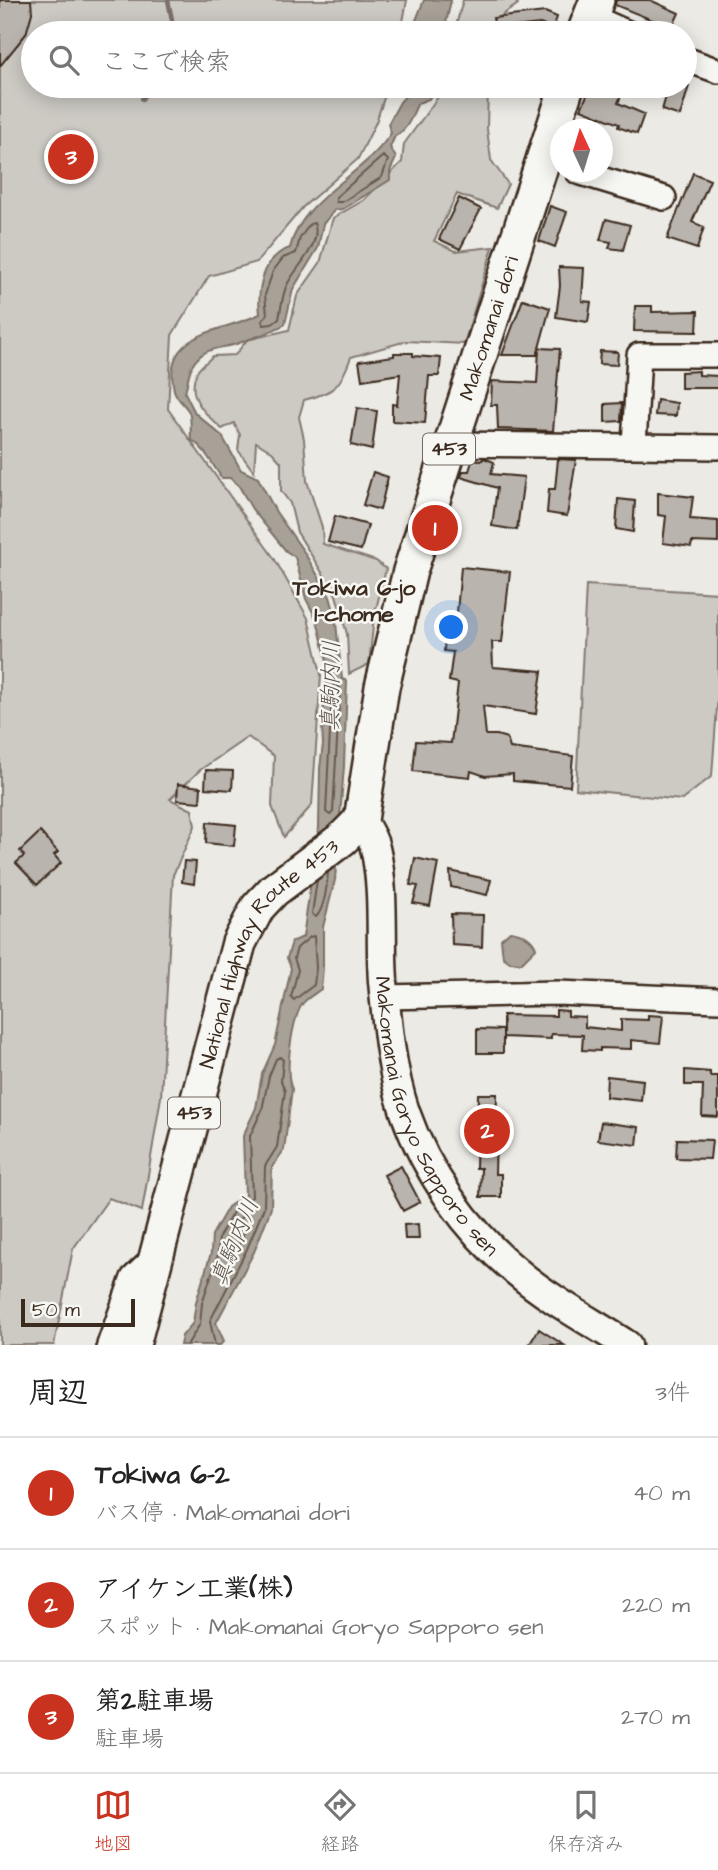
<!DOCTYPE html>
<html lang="ja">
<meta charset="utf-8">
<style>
:root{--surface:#fff;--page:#f6f6f6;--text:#222;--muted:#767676;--line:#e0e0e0;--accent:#c8321e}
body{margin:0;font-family:"Architects Daughter","Klee One",sans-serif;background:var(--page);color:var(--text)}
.compass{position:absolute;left:550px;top:119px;width:63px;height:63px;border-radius:50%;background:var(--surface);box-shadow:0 4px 18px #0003;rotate:356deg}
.scale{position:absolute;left:21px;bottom:18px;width:114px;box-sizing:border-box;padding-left:7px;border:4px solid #3b2a1e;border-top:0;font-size:19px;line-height:24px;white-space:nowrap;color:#3b2a1e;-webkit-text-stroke:5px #f6f6f2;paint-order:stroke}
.you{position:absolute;left:452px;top:628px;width:24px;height:24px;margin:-18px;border:5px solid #fff;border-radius:50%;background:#1a73e8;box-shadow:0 0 0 10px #1a73e833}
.badge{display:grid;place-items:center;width:46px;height:46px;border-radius:50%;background:var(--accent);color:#fff;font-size:23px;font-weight:700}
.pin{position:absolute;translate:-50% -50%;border:4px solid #fff;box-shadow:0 2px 7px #0006}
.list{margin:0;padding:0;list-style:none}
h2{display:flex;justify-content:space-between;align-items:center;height:91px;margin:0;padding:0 28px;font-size:30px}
h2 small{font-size:23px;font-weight:400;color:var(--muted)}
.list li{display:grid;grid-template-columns:46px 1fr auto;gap:21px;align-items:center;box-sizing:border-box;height:112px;padding:0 28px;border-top:2px solid var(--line)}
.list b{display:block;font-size:26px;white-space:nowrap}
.list p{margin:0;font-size:23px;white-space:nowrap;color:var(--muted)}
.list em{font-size:23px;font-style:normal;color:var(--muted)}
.icon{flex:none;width:38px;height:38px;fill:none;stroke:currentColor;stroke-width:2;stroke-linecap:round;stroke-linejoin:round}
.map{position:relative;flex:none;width:718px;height:1345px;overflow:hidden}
.search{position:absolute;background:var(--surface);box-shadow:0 4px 18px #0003;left:21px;right:21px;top:21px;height:77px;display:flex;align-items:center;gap:18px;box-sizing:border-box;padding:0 24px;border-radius:38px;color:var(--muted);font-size:26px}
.sheet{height:427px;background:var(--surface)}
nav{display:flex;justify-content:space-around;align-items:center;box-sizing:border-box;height:98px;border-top:2px solid var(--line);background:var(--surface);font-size:19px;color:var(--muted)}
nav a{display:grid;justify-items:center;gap:4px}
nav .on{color:var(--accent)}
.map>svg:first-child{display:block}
.green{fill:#cdcac4;stroke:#847a71;stroke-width:2}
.water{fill:#a8a198;stroke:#7c7167;stroke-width:2}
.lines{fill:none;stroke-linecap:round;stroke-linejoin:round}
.shore{stroke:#675a4f;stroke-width:2}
.stream{stroke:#7c7167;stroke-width:4.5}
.building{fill:#bab4ae;stroke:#3b2a1e;stroke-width:2}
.minor-casing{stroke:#3b2a1e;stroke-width:28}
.major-casing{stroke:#3b2a1e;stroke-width:33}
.highway-casing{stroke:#3b2a1e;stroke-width:38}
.minor{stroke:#f6f6f2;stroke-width:23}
.major{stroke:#f6f6f2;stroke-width:28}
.highway{stroke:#f6f6f2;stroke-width:33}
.labels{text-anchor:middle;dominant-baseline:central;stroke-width:5;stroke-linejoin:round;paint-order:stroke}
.shield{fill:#f6f6f2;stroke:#73675e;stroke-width:2}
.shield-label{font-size:19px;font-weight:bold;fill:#3b2a1e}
.street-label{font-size:21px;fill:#3b2a1e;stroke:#f6f6f2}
.neighbourhood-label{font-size:23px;font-weight:bold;fill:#3b2a1e;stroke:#f6f6f2}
.water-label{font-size:23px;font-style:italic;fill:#615449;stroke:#f6f6f2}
</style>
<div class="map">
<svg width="718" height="1345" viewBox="0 0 718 1345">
<rect width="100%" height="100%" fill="#ebeae5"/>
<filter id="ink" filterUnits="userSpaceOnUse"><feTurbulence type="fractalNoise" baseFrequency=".0143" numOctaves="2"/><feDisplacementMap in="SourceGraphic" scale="14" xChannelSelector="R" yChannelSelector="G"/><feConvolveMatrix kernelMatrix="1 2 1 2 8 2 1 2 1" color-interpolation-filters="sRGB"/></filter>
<g filter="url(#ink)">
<!-- green -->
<path class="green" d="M 0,0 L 407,0 L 401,33 L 33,33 L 33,86 L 388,86 L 376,122 L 358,159 L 303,207 L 257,262 L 209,276 L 172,335 L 168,409 L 274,558 L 308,618 L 321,674 L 312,805 L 284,837 L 272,806 L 274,756 L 248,737 L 200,770 L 170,799 L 192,810 L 195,826 L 173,875 L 161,1097 L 142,1211 L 109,1198 L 73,1249 L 54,1345 L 0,1345 Z
M 463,0 L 514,0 L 518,4 L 494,21 L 493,33 L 454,33 Z
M 446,86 L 488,86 L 487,129 L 491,160 L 508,184 L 497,208 L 457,194 L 434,241 L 456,251 L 493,247 L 464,344 L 406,341 L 351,357 C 340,387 335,392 304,400 L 299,417 L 304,439 L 307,481 L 322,527 L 323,544 L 376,561 L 386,569 L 374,617 L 369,664 L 349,674 L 347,634 L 336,595 L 297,532 L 290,503 L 281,491 L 281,462 L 272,452 L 256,442 L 254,472 L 238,450 L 240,435 L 234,423 L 222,429 C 206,415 185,396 197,372 C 200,366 208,361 213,356 L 235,355 L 247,340 L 289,330 L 297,296 L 320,263 L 333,218 L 364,200 L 402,162 L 404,144 Z
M 586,585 L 718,593 L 718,694 L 712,776 L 682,800 L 576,789 Z"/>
<!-- water -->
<path class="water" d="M 424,0 L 451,0 L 444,33 L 411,33 Z
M 414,86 L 431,86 L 433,91 L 429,99 L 418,103 C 411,116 409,129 395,136 L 390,147 L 396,158 L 390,171 L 390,180 L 343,209 L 335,210 L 323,224 L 318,248 L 293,289 L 285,324 C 271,333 254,337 239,343 C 221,350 204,345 192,366 C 188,374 187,385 185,393 L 195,413 L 222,436 L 241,470 L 258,478 L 276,512 L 304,552 L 321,581 L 330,597 L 335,614 L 342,679 L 347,681 L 344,766 L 335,880 L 323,927 L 323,968 L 321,989 C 316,993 307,998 303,1003 C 292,1018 284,1073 292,1089 L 284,1150 L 272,1167 L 271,1208 L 254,1252 L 216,1323 L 224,1341 L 220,1345 L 180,1345 L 182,1336 L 193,1323 L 196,1302 L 211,1253 L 212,1235 L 228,1207 L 245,1195 L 243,1136 L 256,1108 L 262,1074 L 275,1045 L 291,968 L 287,958 L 292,942 L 303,937 L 319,827 L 320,768 L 323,744 L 322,726 L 328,665 L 317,620 L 306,599 L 295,557 L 286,551 L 252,509 L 239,486 L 230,478 L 222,478 C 213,466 204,446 191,440 C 190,432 192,420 189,412 C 185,404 176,399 174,390 C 161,331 221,333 260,314 C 257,289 263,256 290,248 C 302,197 365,175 391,133 L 388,124 L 400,102 Z
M 510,931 C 521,932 532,938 536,948 L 521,963 L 510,962 L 503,957 L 501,939 Z"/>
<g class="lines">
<!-- shore -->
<path class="shore" d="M 383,156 L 388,160 L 382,177 L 342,202 L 336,202 L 336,197 Z
M 314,223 C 323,245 294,268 286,287 C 282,297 281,309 279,319 L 272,324 L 264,325 L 262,321 L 267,314 L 265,295 L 273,271 L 283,258 L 296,253 L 300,238 L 310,224 Z
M 336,684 L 340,688 L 333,812 L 330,815 L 326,812 L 332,690 L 333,685 Z
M 317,880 L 312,914 L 316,917 C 325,908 327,886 328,872
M 314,936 L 316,968 L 314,985 L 294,1000 L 291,997 L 298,970 L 294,958 L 297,948 L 310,937 Z
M 245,1214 L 249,1215 L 250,1218 L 234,1256 L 229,1258 C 224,1244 233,1223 245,1214 Z
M 187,1345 L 200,1324 L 202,1303 L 218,1255 L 219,1237 L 233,1212 L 252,1197 L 250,1136 L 262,1110 L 269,1076 L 276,1059 L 280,1057 L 283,1060 L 281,1081 L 285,1091 L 277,1147 L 265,1166 L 264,1207 L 247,1249 L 210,1321 L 215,1345"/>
<!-- stream -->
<path class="stream" d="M 168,0 L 173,25 L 172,33
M 142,99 L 151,86"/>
</g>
<!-- building -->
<path class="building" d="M 0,0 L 31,0 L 32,13 L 26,34 L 0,66 Z
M 616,0 L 650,0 L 679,13 L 672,28 L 615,5 Z
M 545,12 L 557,17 L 553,29 L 540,24 L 495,29 L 493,18 Z
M 591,86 L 625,86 L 618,103 L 644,114 L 637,134 L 618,127 L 619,124 L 581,109 Z
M 669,86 L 689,86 L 680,116 L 662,110 Z
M 693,173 L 710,180 L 692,222 L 704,227 L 697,249 L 667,239 Z
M 459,198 L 481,209 L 460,249 L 439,239 Z
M 550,206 L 567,212 L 555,247 L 539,241 Z
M 606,219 L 630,225 L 623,250 L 609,248 L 611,242 L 600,240 Z
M 559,267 L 584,268 L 582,301 L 591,302 L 588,322 L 556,317 L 560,286 Z
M 523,299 L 550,308 L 539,348 L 560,349 L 553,431 L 498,429 L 497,405 L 491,405 L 492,381 L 537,383 L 539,349 L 537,355 L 502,355 Z
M 635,306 L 652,306 L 652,312 L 698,311 L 697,332 L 634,331 Z
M 600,351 L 618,352 L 617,365 L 599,364 Z
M 394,353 L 413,353 L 413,356 L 441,358 L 439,376 L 429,376 L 425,423 L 392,421 L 392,404 L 397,405 L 400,374 L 362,380 L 359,361 L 394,356 Z
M 699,371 L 699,375 L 718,376 L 718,388 L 681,388 L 681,372 Z
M 657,400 L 677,403 L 676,416 L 655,415 Z
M 622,403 L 621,421 L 605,422 L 605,404 Z
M 357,408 L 377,411 L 372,450 L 351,445 Z
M 473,458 L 481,461 L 484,458 L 494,462 L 491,474 L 524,477 L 517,530 L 492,526 L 497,488 L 461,477 L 463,471 L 469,471 Z
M 558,459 L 576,460 L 567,516 L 547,513 L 549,489 L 555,489 Z
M 373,472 L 388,477 L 380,510 L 363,505 Z
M 658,493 L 693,497 L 690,519 L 718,521 L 718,543 L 692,542 L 691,547 L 663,543 L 666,516 L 658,515 Z
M 618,499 L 635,501 L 633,532 L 616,529 Z
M 335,516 L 368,525 L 361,550 L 328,542 Z
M 461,567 L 510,572 L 502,642 L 492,642 L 493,667 L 542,671 L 536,714 L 483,706 L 486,735 L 497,735 L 507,738 L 510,748 L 573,756 L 570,786 L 513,781 L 513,774 L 485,776 L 471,771 L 470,777 L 413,771 L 416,741 L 451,743 L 458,683 L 449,681 L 453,652 L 444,651 L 445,634 L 455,635 Z
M 206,770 L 233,771 L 232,790 L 205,788 Z
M 178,784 L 201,787 L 200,802 L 177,800 Z
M 207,822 L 236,825 L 234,846 L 206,843 Z
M 40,832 L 58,852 L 54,855 L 61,863 L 37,885 L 16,863 L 24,856 L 20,851 Z
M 415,858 L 438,863 L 430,906 L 413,903 L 418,886 L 410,885 Z
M 184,861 L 196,862 L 194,884 L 182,882 Z
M 450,871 L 491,880 L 487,895 L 451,887 Z
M 451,914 L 483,915 L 482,947 L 452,945 Z
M 556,1010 L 568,1011 L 568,1016 L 585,1017 L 585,1027 L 621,1031 L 621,1019 L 648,1020 L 648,1015 L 663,1016 L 660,1043 L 631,1040 L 631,1049 L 600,1048 L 600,1051 L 582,1050 L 583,1035 L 551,1034 L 551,1039 L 503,1037 L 503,1015 L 556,1016 Z
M 477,1029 L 503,1030 L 503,1053 L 477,1053 Z
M 685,1070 L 710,1072 L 710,1076 L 718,1076 L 718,1117 L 702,1116 L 703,1085 L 685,1085 Z
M 607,1076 L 643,1080 L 641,1101 L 606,1097 Z
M 478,1094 L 497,1094 L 495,1174 L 501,1174 L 501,1197 L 480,1197 L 481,1168 L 476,1168 Z
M 601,1122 L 639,1127 L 637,1145 L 598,1140 Z
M 677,1139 L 712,1140 L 710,1159 L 676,1158 Z
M 401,1166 L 420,1202 L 403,1211 L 384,1175 Z
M 418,1224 L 419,1239 L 405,1239 L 404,1225 Z
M 539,1329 L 564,1345 L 529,1345 Z"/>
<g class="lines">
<defs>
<path id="minor" d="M 590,16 L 628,33
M 685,59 L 718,71
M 578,172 L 664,198
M 450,444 L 718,447
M 634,445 L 639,355 L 718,355
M 385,997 L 558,993 L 718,1000
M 109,1345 L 133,1278 L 155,1257"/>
<g id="major">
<path id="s1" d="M 361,820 C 366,828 373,838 375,848 C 385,889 380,938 383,981 C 387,1024 391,1070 405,1112 C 426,1172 467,1231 516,1271 C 550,1300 590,1321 627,1345"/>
</g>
<g id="highway">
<path d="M 584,33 L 597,0"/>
<path id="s2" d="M 133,1345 L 239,943 L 258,907 L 274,890 L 342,839 L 361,820 L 382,687 L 410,571 L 567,86"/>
</g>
</defs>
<!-- minor casing -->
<use href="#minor" class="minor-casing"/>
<!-- major casing -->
<use href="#major" class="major-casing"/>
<!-- highway casing -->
<use href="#highway" class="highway-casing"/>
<!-- minor -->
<use href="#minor" class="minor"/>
<!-- major -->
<use href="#major" class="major"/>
<!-- highway -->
<use href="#highway" class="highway"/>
</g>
</g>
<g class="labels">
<!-- shield labels -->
<g class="shield">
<rect x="423" y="433.5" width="52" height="31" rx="5"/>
<rect x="168" y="1097.5" width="52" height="31" rx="5"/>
</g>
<g class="shield-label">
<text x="449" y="449">453</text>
<text x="194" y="1113">453</text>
</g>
<!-- street labels -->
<g class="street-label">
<text stroke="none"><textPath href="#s2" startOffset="1101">Makomanai dori</textPath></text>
<text stroke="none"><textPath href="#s2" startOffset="422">National Highway Route 453</textPath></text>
<text stroke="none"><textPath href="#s1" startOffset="313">Makomanai Goryo Sapporo sen</textPath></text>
</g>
<!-- neighbourhood labels -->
<g class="neighbourhood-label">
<text x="354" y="588">Tokiwa 6-jo<tspan x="354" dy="26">1-chome</tspan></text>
</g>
<!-- water labels -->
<g class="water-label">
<text transform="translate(331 686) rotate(-89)">真駒内川</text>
<text transform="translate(235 1242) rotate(-68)">真駒内川</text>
</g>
</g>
</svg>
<svg class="compass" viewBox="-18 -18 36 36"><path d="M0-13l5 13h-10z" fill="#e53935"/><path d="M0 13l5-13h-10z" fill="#767676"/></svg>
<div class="scale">50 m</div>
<div class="you"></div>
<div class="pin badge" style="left:435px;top:528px">1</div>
<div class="pin badge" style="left:487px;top:1131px">2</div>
<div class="pin badge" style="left:71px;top:157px">3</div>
<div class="search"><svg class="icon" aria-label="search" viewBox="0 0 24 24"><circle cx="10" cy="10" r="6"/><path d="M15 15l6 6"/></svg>ここで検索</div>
</div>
<section class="sheet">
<h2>周辺<small>3件</small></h2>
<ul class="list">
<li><span class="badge">1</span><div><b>Tokiwa 6-2</b><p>バス停 · Makomanai dori</p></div><em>40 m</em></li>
<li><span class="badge">2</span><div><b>アイケン工業(株)</b><p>スポット · Makomanai Goryo Sapporo sen</p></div><em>220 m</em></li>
<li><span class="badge">3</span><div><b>第2駐車場</b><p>駐車場</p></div><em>270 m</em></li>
</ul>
</section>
<nav>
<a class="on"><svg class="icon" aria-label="map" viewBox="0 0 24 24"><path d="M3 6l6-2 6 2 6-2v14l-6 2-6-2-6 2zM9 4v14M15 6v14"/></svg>地図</a>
<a><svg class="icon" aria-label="directions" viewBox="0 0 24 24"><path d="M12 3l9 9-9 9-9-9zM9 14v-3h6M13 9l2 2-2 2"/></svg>経路</a>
<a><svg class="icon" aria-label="saved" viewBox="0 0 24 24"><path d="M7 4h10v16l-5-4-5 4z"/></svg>保存済み</a>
</nav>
